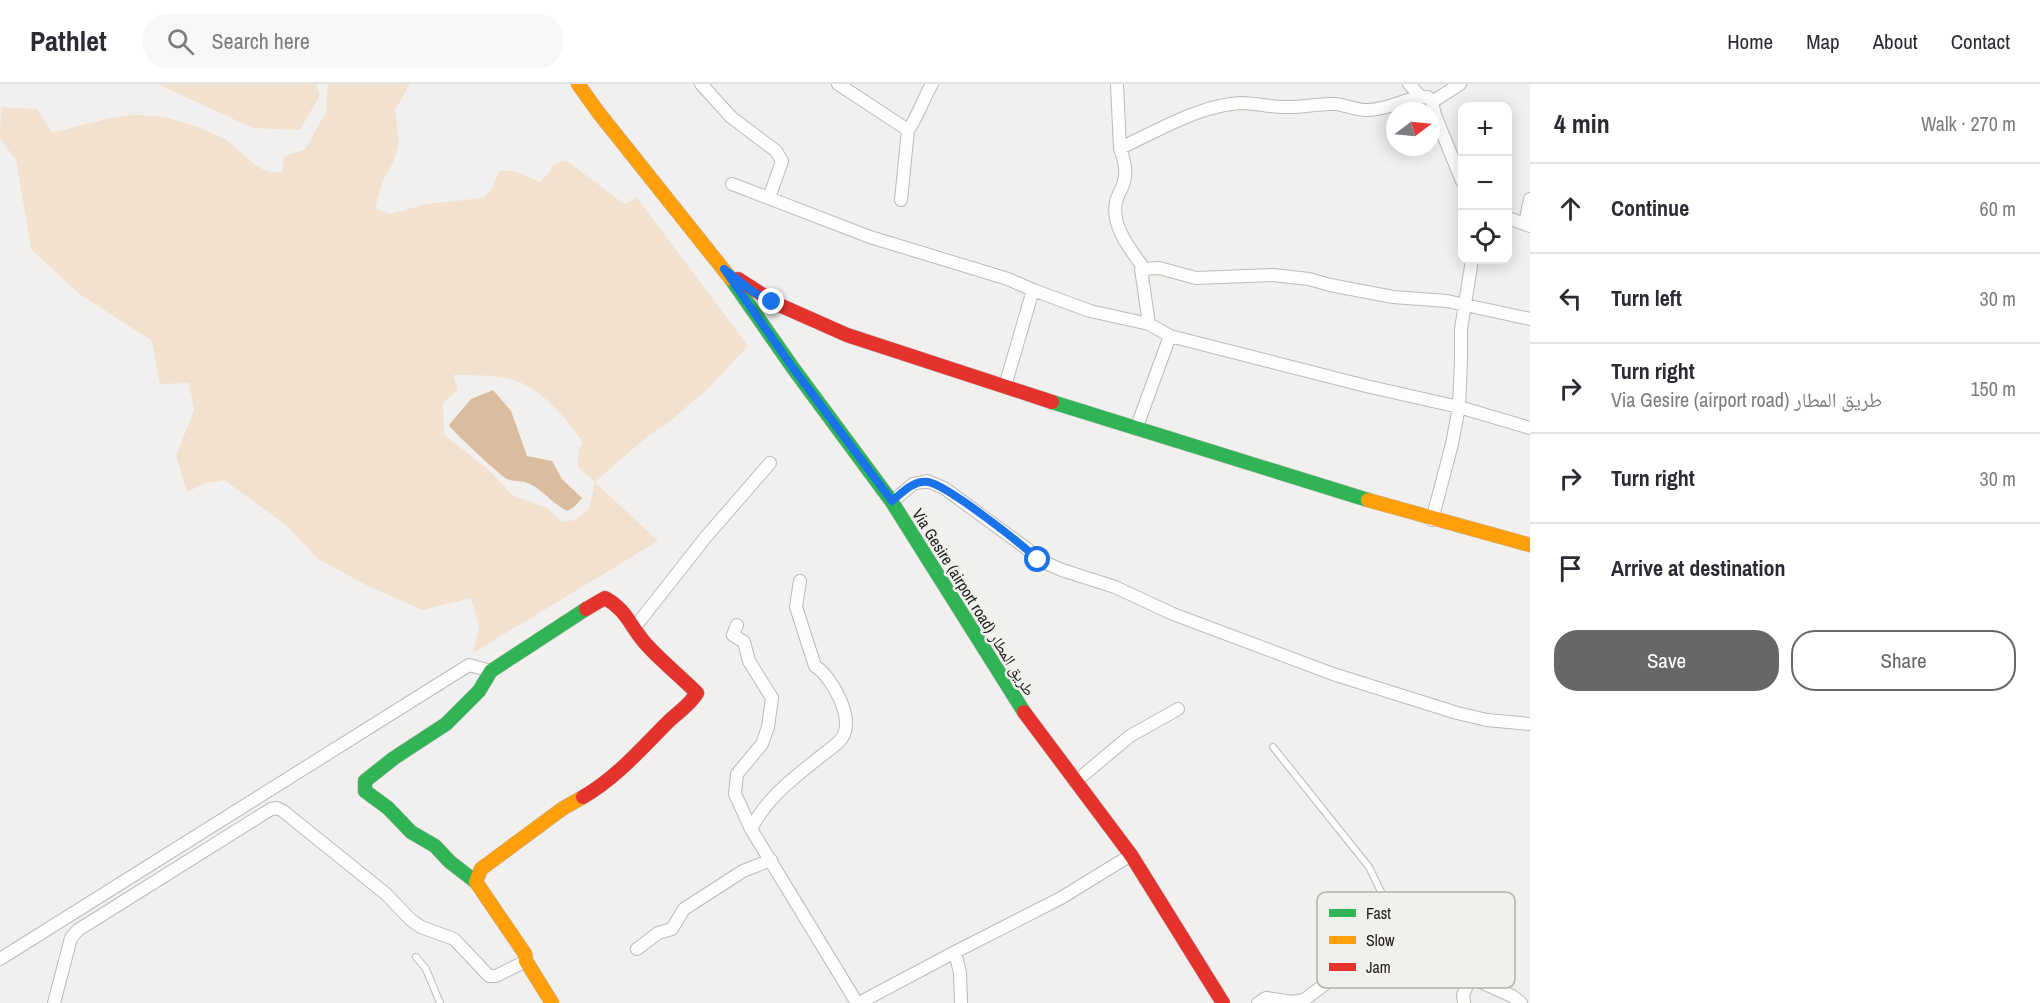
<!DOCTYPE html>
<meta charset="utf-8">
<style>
:root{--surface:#fff;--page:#f7f7f7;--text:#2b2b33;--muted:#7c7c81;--line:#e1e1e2;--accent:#686766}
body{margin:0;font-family:"Archivo Narrow","Noto Naskh Arabic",sans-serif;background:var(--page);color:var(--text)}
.controls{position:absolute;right:18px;top:18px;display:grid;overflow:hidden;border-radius:12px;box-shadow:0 3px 15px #0003}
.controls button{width:54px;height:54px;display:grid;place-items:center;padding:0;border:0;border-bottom:2px solid var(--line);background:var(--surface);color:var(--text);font:30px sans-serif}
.compass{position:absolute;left:1386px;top:18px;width:54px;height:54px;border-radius:50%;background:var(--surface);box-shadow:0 3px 15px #0003;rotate:74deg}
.stop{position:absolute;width:18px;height:18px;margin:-14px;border:4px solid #1a73e8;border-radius:50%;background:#fff}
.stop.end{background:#1a73e8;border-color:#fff;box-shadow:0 2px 6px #0008}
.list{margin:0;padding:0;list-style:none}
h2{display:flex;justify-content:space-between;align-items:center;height:78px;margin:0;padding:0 24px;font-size:26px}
h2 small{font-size:20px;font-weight:400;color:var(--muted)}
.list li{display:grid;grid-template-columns:39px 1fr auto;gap:18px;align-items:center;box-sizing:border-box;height:90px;padding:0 24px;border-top:2px solid var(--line)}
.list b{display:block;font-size:22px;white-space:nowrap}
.list p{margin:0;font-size:20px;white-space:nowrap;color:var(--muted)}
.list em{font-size:20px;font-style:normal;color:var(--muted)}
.actions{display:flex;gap:12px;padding:18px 24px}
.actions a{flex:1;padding:14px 0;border:2px solid var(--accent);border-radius:24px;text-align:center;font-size:21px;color:var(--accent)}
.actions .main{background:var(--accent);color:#fff}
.icon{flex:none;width:33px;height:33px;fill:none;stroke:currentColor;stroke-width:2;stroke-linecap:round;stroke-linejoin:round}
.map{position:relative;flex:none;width:1530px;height:919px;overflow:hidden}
header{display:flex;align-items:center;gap:36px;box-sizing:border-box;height:84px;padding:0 30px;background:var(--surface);border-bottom:2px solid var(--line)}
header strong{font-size:28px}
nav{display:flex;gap:33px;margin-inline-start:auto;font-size:21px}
.search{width:420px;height:54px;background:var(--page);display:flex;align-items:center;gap:15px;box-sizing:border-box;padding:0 21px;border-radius:24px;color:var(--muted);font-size:22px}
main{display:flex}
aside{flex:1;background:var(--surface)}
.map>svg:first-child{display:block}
.green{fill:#f2e1cf;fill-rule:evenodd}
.water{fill:#dabc9e}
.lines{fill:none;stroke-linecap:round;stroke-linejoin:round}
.lane-casing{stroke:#bbbab9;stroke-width:8}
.street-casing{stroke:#bbbab9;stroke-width:14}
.fast-casing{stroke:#bbbab9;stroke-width:15}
.slow-casing{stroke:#bbbab9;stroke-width:15}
.jam-casing{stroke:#bbbab9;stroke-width:15}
.lane{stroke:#fdfdfc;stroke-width:6}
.street{stroke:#fdfdfc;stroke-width:12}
.fast{stroke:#30b455;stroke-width:14}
.slow{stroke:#ff9f0a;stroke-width:14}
.jam{stroke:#e5322d;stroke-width:14}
.route{stroke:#1a73e8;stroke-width:8}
.labels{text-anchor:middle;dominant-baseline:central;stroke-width:5;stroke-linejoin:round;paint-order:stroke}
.street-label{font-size:16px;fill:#1e1d1c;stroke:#f2f0ed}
.key{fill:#f2f0ed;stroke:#b2b1ae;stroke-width:1.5}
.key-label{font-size:16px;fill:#1e1d1c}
</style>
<header>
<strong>Pathlet</strong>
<div class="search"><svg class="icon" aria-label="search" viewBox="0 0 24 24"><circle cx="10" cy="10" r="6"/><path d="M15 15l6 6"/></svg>Search here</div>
<nav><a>Home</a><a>Map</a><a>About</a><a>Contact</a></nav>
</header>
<main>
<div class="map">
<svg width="1530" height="919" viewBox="0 0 1530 919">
<rect width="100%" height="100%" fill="#f1f0ee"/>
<!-- green -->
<path class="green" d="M 157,0 L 316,0 L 320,11 L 300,46 L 253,44 Z
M 328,0 L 410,0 L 395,26 L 399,58 L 393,79 L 383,96 L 375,124 L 390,130 L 427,120 L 483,114 L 492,105 L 499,87 L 514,87 L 540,98 L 548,90 L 554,80 L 567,77 L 624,120 L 637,114 L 748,262 L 710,303 L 664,342 L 649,351 L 595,398 L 658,457 L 473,569 L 479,543 L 471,514 L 422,526 L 364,500 L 318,475 L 285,440 L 224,396 L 206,399 L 187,408 L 176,372 L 194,326 L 189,299 L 160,300 L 152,257 L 78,209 L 31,165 L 16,76 L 0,55 L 1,23 L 37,25 L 52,49 C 76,43 114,31 137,31 C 166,31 195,41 221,53 C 243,63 252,91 282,88 L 284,72 L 305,66 L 326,28 ZM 453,291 C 471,292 492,290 510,295 C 538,301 569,336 583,359 L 578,367 L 578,383 L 595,398 L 589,425 L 574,436 L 562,438 L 547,424 L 512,411 L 488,385 L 444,351 L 443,319 L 458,306 Z"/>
<!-- water -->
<path class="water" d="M 493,306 L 511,327 L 527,372 L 552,377 L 562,395 L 582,414 L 574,423 L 567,427 C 553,420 544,407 530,400 C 523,396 514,398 507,395 C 500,391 451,346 449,341 L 471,315 Z"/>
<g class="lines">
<defs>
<path id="lane" d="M 1273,663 L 1369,783 L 1400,847
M 416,873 L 426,885 L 440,919"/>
<path id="street" d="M 701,0 L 731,33 L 776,67 L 782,77 L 769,114
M 838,0 L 908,46
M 1117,0 L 1120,64
M 1409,0 L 1420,12
M 1432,18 L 1460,0
M 732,100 L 870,153 L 1008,195 L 1033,206 L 1090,227 L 1149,240 L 1170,252 L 1366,302 L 1459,323 L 1530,344
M 901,116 L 908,46 C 918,33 923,15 932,0
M 1508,134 L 1530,142
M 1525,139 L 1530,115
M 1141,185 L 1143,183 C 1130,165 1111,142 1116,118 C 1117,112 1121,107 1123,101 C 1128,88 1124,76 1120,64 C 1158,47 1197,22 1240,19 C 1255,19 1270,23 1285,23 C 1302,24 1318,19 1335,20 C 1346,21 1356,26 1367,26 C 1390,26 1408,12 1428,13 L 1432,18 L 1435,31 L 1462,97
M 1149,240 L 1141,185 L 1159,184 L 1196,194 L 1273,191 L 1309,195 L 1330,201 L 1393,213 L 1447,217 L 1530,235
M 1005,302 L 1033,206
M 1136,345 L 1170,252
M 892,418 L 913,400 L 927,397 L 944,404 L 1026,464 L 1039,476 L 1062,486 L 1115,503 L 1173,530 L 1333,590 L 1457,629 L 1487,636 L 1530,640
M 1432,436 L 1452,360 L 1459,323 L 1461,277 L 1461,245 L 1472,176
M 800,497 L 796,523 L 815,582 C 832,593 855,634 842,654 C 837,661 827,667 821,672 C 794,694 767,713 751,745 L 857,919
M 737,541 L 733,551 L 744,558 L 749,577 L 772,614 L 768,643 L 762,660 L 737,690 L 735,710 L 751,745
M 635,543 L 705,454 L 770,379
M 1075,698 L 1130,652 L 1178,625
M 637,865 L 658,849 L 672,845 L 684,825 L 743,787 L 771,776
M 0,875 L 469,581 L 491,587
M 54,919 L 71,854 L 78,846 L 271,725 L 277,724 L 283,727 L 386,810 L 411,836 L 421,843 L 454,855 L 489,892 L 496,892 L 526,877
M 859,919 L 955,868
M 961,919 L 960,889 L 955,868 L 1061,814 L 1131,771
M 1258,919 L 1266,914 L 1293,918 L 1304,916 L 1351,880 L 1360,869 L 1401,847 L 1413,849 L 1463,890 L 1512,912 L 1521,919
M 1464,919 L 1463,911 L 1470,894"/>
<path id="fast" d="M 731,195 L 793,284 L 892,418 L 1024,628
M 1052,318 L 1368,416
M 476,798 L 450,778 L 435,762 L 411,748 L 388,724 L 365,707 L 365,697 L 394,674 L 446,640 L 479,607 L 491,587 L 586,525"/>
<path id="slow" d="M 578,0 L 598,28 L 731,195
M 1368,416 L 1530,461
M 552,919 L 526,877 L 525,870 L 476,798 L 481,785 L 562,725 L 583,713"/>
<path id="jam" d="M 738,195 L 777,220 L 847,251 L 1052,318
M 1024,628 L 1131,771 L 1223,919
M 583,713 C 616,694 641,665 667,639 C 678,628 689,622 697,609 C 680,592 661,577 645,559 C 630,542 627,526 605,514 L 586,525"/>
</defs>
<!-- lane casing -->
<use href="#lane" class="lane-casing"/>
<!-- street casing -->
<use href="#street" class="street-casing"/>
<!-- fast casing -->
<use href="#fast" class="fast-casing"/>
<!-- slow casing -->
<use href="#slow" class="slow-casing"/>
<!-- jam casing -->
<use href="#jam" class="jam-casing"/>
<!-- lane -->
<use href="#lane" class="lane"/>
<!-- street -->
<use href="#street" class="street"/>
<!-- fast -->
<use href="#fast" class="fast"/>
<!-- slow -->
<use href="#slow" class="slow"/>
<!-- jam -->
<use href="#jam" class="jam"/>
</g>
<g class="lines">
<!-- route -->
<path class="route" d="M 772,218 L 752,207 L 724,185 L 793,284 L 892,417 C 902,409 913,396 928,398 C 947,401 1022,460 1038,476"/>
</g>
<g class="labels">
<!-- street labels -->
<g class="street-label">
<text transform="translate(974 518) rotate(58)">Via Gesire (airport road) طريق المطار</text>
</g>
</g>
<!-- legend -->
<rect x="1317" y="808" width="198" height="96" rx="9" class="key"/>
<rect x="1329" y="825" width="27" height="8" fill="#30b455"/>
<rect x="1329" y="852" width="27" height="8" fill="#ff9f0a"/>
<rect x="1329" y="879" width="27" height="8" fill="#e5322d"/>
<g class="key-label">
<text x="1366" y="835">Fast</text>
<text x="1366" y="862">Slow</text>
<text x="1366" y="889">Jam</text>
</g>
</svg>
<div class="controls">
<button>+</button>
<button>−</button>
<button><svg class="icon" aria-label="locate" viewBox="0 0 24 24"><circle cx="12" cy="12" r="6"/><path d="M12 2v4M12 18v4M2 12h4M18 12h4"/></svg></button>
</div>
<svg class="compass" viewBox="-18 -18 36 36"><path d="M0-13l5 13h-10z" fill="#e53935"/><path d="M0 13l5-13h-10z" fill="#7c7c81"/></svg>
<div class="stop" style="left:1038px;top:476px"></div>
<div class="stop end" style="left:772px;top:218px"></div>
</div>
<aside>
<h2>4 min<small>Walk · 270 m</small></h2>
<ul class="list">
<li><svg class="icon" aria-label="ahead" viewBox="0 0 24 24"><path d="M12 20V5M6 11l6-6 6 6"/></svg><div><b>Continue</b></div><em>60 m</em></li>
<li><svg class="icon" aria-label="left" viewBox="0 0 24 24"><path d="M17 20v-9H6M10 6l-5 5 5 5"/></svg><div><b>Turn left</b></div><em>30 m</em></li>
<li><svg class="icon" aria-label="right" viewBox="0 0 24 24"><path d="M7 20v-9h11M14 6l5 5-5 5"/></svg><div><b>Turn right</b><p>Via Gesire (airport road) طريق المطار</p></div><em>150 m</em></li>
<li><svg class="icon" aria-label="right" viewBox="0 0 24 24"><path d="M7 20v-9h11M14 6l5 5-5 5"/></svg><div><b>Turn right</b></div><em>30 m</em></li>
<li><svg class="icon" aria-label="arrive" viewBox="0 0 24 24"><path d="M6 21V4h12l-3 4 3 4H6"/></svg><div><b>Arrive at destination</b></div></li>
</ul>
<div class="actions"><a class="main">Save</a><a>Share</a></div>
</aside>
</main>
